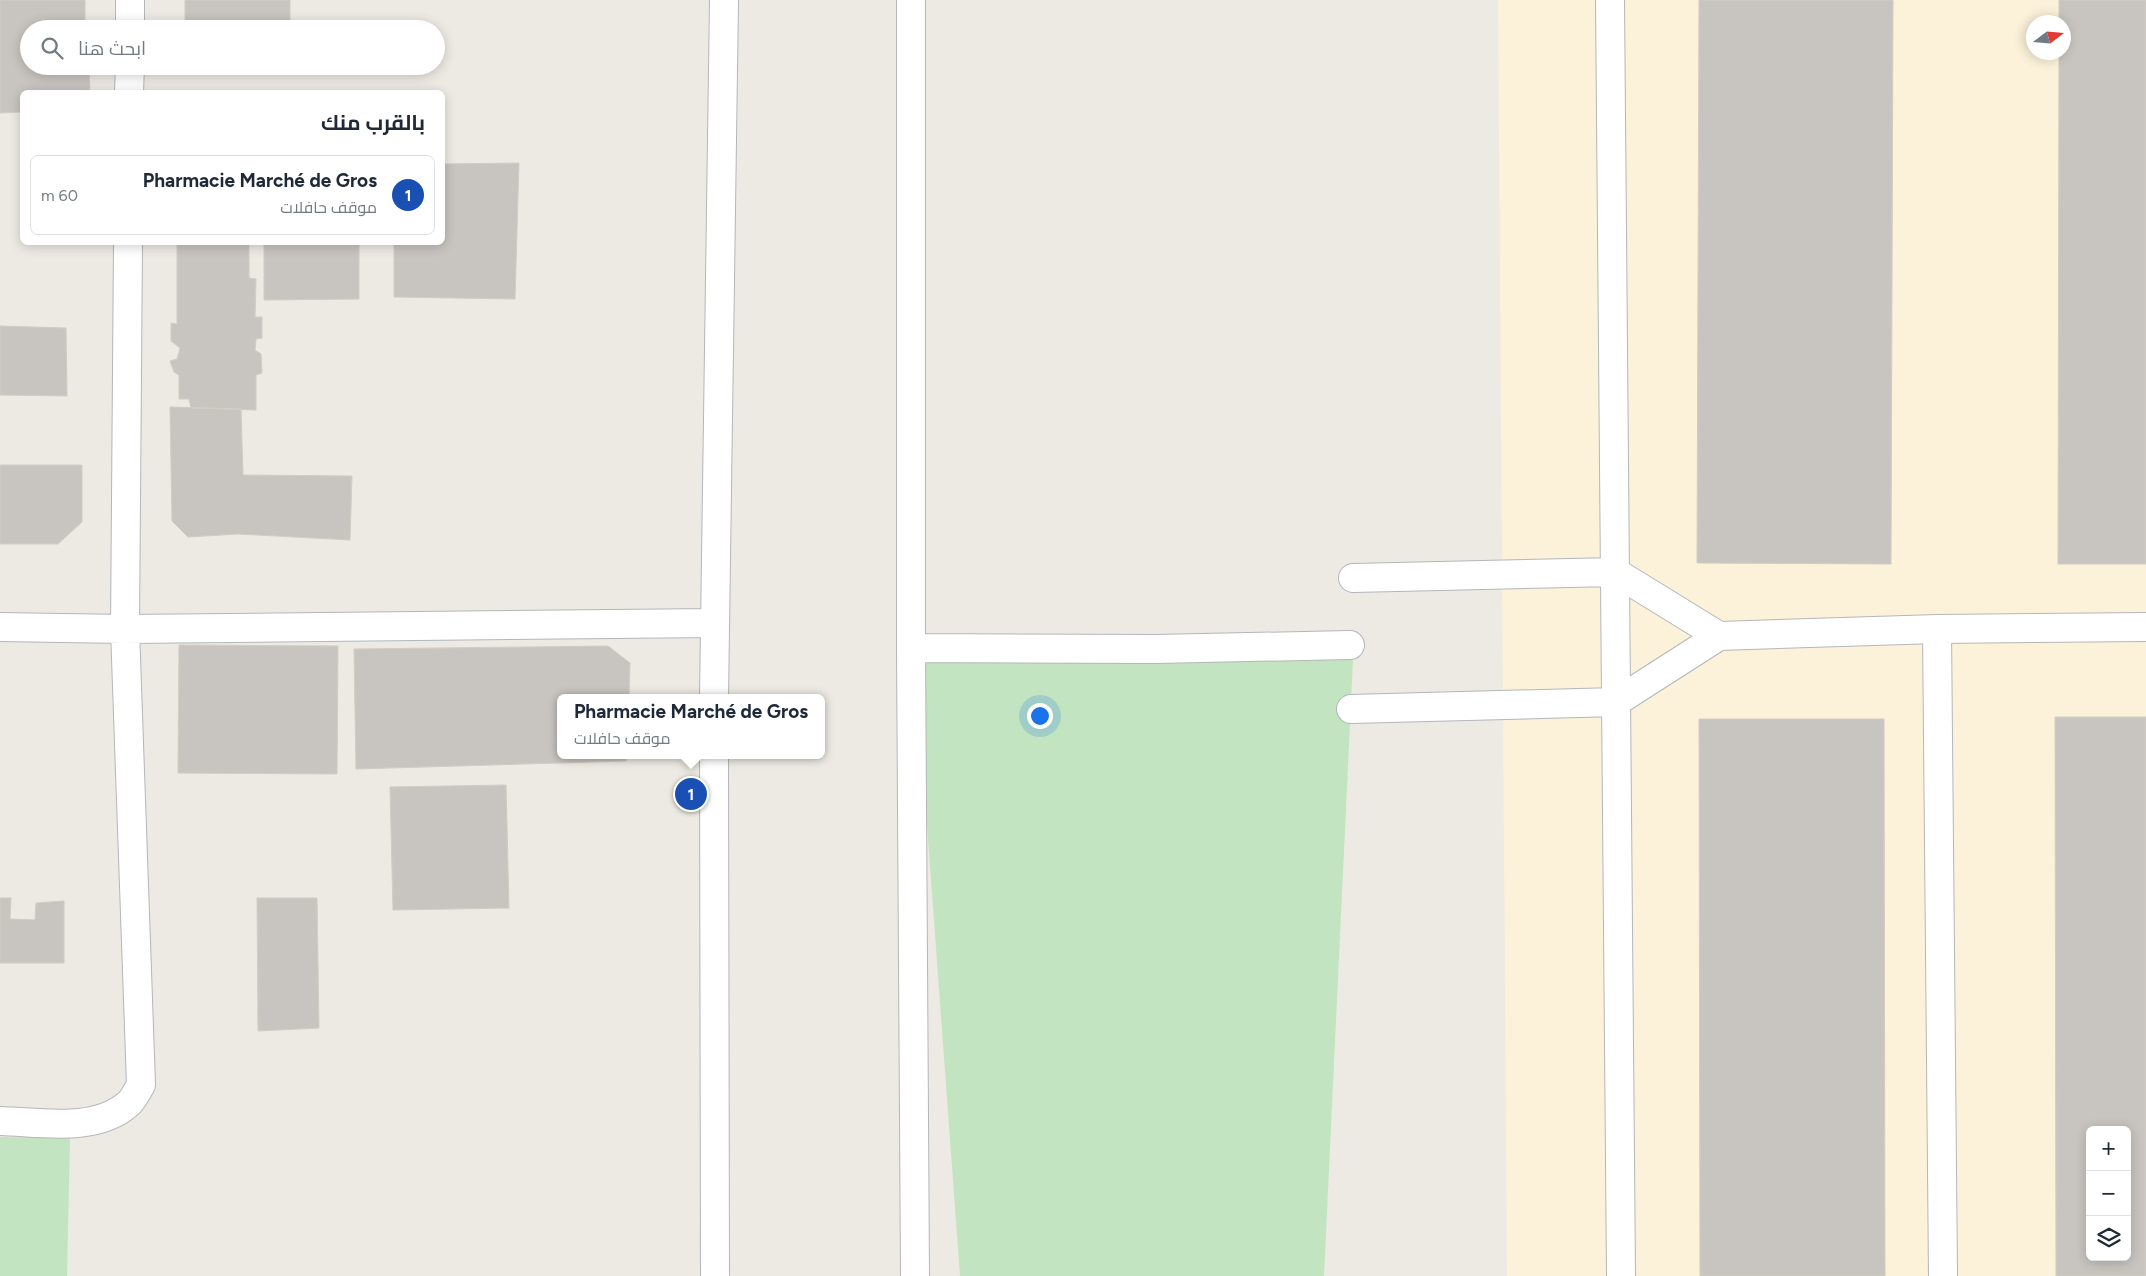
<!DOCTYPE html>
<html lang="ar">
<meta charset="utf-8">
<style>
:root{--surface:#fff;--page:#f2f2f3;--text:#1f2937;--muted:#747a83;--line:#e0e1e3;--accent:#d93025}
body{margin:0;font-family:Figtree,Cairo,sans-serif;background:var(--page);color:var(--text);direction:rtl}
.controls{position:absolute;right:15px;bottom:15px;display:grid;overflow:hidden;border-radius:8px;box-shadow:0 2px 12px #0003}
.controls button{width:45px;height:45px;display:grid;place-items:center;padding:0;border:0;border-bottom:1px solid var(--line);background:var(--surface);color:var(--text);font:25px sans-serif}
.compass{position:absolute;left:2026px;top:15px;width:45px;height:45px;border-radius:50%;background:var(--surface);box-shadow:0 2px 12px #0003;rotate:74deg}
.you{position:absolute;left:1039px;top:715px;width:18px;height:18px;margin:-12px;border:4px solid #fff;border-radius:50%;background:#1a73e8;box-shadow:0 0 0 8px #1a73e833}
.badge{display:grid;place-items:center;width:32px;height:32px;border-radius:50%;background:var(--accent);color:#fff;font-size:16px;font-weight:700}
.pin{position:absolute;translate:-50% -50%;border:2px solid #fff;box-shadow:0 1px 5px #0006}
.popup{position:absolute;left:557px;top:694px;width:268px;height:65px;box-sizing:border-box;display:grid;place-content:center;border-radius:8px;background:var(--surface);filter:drop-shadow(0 1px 4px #0005);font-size:16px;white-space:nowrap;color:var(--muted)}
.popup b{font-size:19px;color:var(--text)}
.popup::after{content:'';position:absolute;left:50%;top:100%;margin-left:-10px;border:10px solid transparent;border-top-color:var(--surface)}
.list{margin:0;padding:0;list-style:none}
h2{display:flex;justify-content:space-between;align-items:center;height:65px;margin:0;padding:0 20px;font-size:21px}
h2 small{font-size:16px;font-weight:400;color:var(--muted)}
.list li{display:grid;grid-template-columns:32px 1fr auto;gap:15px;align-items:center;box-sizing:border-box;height:80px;margin:0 10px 10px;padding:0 10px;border:1px solid var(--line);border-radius:8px}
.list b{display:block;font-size:19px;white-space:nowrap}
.list p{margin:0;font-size:16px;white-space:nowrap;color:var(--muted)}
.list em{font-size:16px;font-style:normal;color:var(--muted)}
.icon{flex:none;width:28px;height:28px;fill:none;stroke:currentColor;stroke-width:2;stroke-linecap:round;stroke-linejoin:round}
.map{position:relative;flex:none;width:2146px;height:1276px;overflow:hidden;direction:ltr}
.search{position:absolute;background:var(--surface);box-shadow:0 2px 12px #0003;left:20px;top:20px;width:425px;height:55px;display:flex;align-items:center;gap:12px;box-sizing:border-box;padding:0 18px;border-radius:28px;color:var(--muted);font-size:19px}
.panel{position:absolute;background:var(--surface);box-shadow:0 2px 12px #0003;left:20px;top:90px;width:425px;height:155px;border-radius:8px;direction:rtl}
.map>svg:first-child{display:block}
.commercial{fill:#fcf2da;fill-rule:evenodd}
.green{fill:#c3e4c1}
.building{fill:#c8c5c0;stroke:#d2ccc2;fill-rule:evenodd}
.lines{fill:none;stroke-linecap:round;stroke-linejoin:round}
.minor-casing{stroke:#b4b6ba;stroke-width:30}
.minor{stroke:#fff;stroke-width:28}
</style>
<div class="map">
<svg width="2146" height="1276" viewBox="0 0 2146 1276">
<rect width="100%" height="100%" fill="#edeae3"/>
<!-- commercial -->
<path class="commercial" d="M 1498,0 L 2146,0 L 2146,1276 L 1507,1276 ZM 2034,22 L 2064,22 L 2064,52 L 2034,52 ZM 2090,1130 L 2127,1130 L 2127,1257 L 2090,1257 Z"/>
<!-- green -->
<path class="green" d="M 1353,660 L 1324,1276 L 960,1276 L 915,661 Z
M 0,1137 L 70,1138 L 67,1276 L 0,1276 Z"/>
<!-- building -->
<path class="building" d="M 0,0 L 85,0 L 85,26 L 78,29 L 29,29 L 29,66 L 85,66 L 85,69 L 89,69 L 90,92 L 22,92 L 22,112 L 0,113 Z
M 185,0 L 290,0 L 290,29 L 185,29 Z
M 1699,0 L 1893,0 L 1891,564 L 1697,563 Z
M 2059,0 L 2146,0 L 2146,564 L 2058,564 L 2059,52 L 2064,52 L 2064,22 L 2059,22 Z
M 519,163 L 515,299 L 394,297 L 394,242 L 442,242 L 442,164 Z
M 177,242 L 249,242 L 249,278 L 256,279 L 255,317 L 262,317 L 262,338 L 256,339 L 255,350 L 261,354 L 262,373 L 256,375 L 256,410 L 191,408 L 189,399 L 179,399 L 179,375 L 174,372 L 170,361 L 177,359 L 180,348 L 171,341 L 171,323 L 177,324 Z
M 264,242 L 359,242 L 359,299 L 264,300 Z
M 0,326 L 66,328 L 67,396 L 0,395 Z
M 170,407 L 241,409 L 243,475 L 352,476 L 350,540 L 238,534 L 188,537 L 172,521 Z
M 0,465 L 82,465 L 82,522 L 58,544 L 0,544 Z
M 179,645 L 338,646 L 337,774 L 178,773 Z
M 608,646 L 630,663 L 629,698 L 561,698 L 561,755 L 627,755 L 626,761 L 356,769 L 354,649 Z
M 2055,717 L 2146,717 L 2146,1276 L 2056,1276 ZM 2090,1130 L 2127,1130 L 2127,1257 L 2090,1257 Z
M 1699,719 L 1884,719 L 1885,1276 L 1700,1276 Z
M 506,785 L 509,908 L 393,910 L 390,787 Z
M 0,898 L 11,898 L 10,919 L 35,920 L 36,903 L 64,901 L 64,963 L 0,963 Z
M 257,898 L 317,898 L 319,1028 L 258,1031 Z"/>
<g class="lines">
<defs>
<path id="minor" d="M 911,0 L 911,648 L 915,1276
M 1610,0 L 1621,1276
M 130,29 L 130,0
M 129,92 L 130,66
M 1353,578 L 1615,572 L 1719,636
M 0,627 L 125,629 L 714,623
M 1937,629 L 1943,1276
M 911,648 L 1156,649 L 1350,645
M 714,698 L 724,0
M 1351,709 L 1616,702 L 1719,636 L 1937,629 L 2146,627
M 714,755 L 715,1276
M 0,1121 C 40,1122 95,1133 128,1104 C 133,1100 137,1091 141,1085 L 125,629 L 128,242"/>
</defs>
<!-- minor casing -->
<use href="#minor" class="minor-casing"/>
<!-- minor -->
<use href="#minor" class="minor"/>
</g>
</svg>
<div class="controls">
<button>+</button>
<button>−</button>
<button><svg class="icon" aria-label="layers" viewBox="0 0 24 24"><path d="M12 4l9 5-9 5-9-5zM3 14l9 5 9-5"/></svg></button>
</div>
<svg class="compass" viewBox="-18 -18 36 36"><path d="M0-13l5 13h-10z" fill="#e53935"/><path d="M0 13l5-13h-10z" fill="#747a83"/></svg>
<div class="you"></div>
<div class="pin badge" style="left:691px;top:794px;background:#1a4fb4">1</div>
<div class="popup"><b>Pharmacie Marché de Gros</b>موقف حافلات</div>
<div class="search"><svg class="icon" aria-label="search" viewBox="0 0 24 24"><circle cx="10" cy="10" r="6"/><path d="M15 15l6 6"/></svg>ابحث هنا</div>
<section class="panel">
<h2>بالقرب منك<small></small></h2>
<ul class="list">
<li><span class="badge" style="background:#1a4fb4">1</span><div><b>Pharmacie Marché de Gros</b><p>موقف حافلات</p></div><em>60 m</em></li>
</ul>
</section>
</div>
